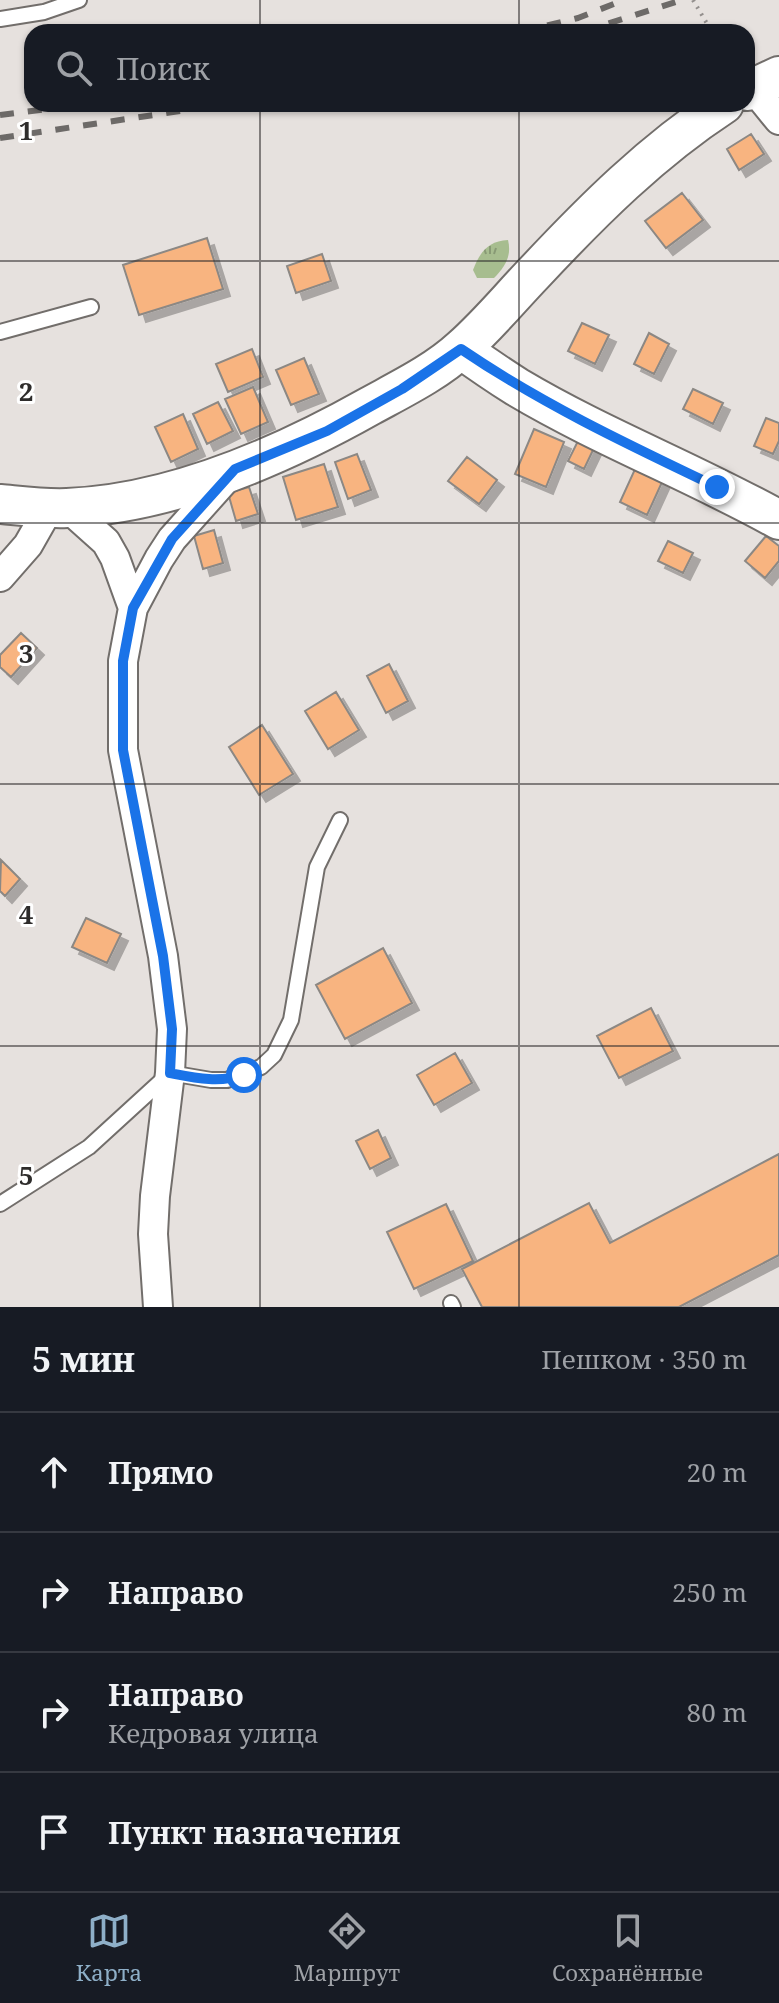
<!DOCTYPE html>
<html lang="ru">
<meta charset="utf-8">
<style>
:root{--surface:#171b24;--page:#242831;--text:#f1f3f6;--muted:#9ea1a6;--line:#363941;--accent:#8eafc8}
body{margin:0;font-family:"Noto Serif",serif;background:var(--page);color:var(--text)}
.stop{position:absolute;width:24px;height:24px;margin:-18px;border:6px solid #1a73e8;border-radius:50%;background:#fff}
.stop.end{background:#1a73e8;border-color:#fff;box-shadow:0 2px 8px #0008}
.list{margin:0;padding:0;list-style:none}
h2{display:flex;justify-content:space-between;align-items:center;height:104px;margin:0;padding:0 32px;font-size:34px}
h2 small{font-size:26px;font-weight:400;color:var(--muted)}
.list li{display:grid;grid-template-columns:52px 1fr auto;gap:24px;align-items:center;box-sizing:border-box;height:120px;padding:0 32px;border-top:2px solid var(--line)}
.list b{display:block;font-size:30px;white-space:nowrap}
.list p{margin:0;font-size:26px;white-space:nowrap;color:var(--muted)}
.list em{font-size:26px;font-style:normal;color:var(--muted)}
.icon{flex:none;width:44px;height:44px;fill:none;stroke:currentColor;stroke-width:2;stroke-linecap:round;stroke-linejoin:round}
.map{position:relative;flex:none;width:779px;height:1307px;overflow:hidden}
.search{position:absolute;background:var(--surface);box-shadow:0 2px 6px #0004;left:24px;right:24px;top:24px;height:88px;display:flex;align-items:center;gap:20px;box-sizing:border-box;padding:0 28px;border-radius:24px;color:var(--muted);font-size:30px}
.sheet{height:584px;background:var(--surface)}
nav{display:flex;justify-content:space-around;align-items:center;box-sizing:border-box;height:112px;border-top:2px solid var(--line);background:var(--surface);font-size:22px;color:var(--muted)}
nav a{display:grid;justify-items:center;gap:4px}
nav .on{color:var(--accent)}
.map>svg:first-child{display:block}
.grass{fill:url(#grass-tufts)}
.building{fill:#f8b480;stroke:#8c8884;stroke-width:2;filter:url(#shadow)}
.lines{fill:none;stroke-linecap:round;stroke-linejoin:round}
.lane-casing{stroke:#726e6b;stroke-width:18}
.street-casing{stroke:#726e6b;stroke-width:32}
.secondary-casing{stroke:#726e6b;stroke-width:42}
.path{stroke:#938f8d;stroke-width:4;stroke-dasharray:2 6;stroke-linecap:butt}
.lane{stroke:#fff;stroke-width:14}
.street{stroke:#fff;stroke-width:28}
.secondary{stroke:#fff;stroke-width:38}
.rail{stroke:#6d6a68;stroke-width:6;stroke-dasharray:14 14;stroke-linecap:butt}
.route{stroke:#1a73e8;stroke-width:10}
.grid{fill:none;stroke:#2e2c2b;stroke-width:2;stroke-opacity:0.55}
.grid-label{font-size:26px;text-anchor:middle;font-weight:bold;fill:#2e2c2b;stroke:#fff;stroke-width:6;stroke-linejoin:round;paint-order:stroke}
</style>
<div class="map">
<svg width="779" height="1307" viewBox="0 0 779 1307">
<defs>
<pattern id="grass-tufts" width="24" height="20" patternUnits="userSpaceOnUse" patternTransform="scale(2)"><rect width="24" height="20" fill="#a7bd8f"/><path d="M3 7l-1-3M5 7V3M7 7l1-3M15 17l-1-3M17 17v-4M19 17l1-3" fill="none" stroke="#889a75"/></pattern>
<filter id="shadow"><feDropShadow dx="7" dy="7" stdDeviation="0" flood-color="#0004"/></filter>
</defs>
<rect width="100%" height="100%" fill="#e6e1de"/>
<!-- grass -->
<path class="grass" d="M 508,240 C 512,256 505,267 494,278 L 477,278 L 473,270 C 480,252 488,241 508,240 Z"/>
<!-- building -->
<path class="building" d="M 751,134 L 764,154 L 739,170 L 727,149 Z
M 682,193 L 703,220 L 666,248 L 645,221 Z
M 207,238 L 223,289 L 139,315 L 123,265 Z
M 322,254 L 331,281 L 296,293 L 287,266 Z
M 582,323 L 609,335 L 595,364 L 568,351 Z
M 649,333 L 669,344 L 654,374 L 634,364 Z
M 252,349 L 263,377 L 228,392 L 216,364 Z
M 304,358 L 319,394 L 291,405 L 276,370 Z
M 253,387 L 268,422 L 241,434 L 225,399 Z
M 693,389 L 723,403 L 713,424 L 683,409 Z
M 218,402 L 233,431 L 207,444 L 193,414 Z
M 183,414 L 198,449 L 171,462 L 155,427 Z
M 766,418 L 779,423 L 779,441 L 773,454 L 754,446 Z
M 534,429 L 564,442 L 546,487 L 515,474 Z
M 578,441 L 594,448 L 584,469 L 568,461 Z
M 357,454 L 371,490 L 348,499 L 335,462 Z
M 467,457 L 497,480 L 479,504 L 448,481 Z
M 324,464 L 338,507 L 296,520 L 283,477 Z
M 636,467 L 663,480 L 647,515 L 620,502 Z
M 249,487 L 258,514 L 236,521 L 228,493 Z
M 214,530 L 223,563 L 203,569 L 194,536 Z
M 766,536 L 779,546 L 779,561 L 765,578 L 745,561 Z
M 668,541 L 693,553 L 683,573 L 658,561 Z
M 21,633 L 37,648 L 11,677 L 0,667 L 0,655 Z
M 389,664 L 408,701 L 386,713 L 367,676 Z
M 336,692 L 359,730 L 328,749 L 305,711 Z
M 262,725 L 293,774 L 259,795 L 229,747 Z
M 1,860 L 20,879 L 5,896 L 0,891 Z
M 86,918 L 121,934 L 107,963 L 72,947 Z
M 383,948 L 412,1003 L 345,1039 L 316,985 Z
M 651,1008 L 673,1051 L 619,1078 L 597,1036 Z
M 455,1053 L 472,1083 L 434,1105 L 417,1075 Z
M 378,1130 L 391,1158 L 370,1169 L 356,1141 Z
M 779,1154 L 779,1255 L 679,1307 L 482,1307 L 462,1269 L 589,1203 L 610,1243 Z
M 446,1204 L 473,1261 L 414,1289 L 387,1232 Z"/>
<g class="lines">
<defs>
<path id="lane" d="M 0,19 L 44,12 L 79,0
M 0,332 L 91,307
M 0,1204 L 89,1147 L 170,1073 L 211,1080 L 227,1080 L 261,1067 L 274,1055 L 291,1020 L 317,867 L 340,820
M 451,1303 L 453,1307"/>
<path id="street" d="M 753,88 L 779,120
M 68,508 L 106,542 L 115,558 L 133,608
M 0,577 L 28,545 L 49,508
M 158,1307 L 153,1234 L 155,1196 L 170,1073 L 172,1029 L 163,956 L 123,750 L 123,661 L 133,608 L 159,559 L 172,539 L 232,472"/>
<path id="secondary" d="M 747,91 L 779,76
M 461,349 C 479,362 498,375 517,387 C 601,437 693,472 779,520
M 0,504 C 22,506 45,509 67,508 C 170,504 281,456 370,406 C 401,389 436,372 462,348 C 488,325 510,298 534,273 C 592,211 652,151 724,104"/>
</defs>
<!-- lane casing -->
<use href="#lane" class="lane-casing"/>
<!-- street casing -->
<use href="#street" class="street-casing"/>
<!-- secondary casing -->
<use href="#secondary" class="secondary-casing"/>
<!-- path -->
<path class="path" d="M 693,0 L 712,32"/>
<!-- lane -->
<use href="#lane" class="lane"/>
<!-- street -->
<use href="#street" class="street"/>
<!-- secondary -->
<use href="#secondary" class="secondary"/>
<!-- rail -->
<path class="rail" d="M 520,32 L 578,18 L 624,0
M 582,32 L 682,0
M 0,115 L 87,104
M 0,138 L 227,104"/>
</g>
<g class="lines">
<!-- route -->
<path class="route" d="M 244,1075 C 218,1083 196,1078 170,1073 L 172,1029 L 163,956 L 123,750 L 123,661 L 133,608 L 172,539 L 235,469 L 327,431 L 402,389 L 461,349 C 542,404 629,445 717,487"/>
</g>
<!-- grid -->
<path class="grid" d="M 260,0 L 260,32M 519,0 L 519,32M 260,104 L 260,1307M 519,104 L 519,1307M 0,261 L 779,261M 0,523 L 779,523M 0,784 L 779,784M 0,1046 L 779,1046"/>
<g class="grid-label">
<text x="26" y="140">1</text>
<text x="26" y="401">2</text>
<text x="26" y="663">3</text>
<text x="26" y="924">4</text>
<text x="26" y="1185">5</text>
</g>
</svg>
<div class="stop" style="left:244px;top:1075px"></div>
<div class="stop end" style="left:717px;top:487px"></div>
<div class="search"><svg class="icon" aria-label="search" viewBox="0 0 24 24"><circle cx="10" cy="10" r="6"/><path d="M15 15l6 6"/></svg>Поиск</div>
</div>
<section class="sheet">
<h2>5 мин<small>Пешком · 350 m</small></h2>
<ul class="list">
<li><svg class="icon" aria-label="ahead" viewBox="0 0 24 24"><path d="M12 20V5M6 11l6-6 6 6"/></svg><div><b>Прямо</b></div><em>20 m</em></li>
<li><svg class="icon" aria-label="right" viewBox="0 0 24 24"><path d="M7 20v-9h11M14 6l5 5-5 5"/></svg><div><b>Направо</b></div><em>250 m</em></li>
<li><svg class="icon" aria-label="right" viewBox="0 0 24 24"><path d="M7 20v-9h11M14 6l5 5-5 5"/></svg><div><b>Направо</b><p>Кедровая улица</p></div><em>80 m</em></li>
<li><svg class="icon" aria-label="arrive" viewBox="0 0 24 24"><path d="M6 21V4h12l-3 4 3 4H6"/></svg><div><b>Пункт назначения</b></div></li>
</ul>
</section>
<nav>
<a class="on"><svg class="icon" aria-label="map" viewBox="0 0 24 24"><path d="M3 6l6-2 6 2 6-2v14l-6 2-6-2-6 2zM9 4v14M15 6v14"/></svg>Карта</a>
<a><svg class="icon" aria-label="directions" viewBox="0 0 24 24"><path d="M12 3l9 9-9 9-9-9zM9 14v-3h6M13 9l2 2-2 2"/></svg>Маршрут</a>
<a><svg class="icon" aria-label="saved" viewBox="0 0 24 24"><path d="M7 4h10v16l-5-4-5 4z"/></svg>Сохранённые</a>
</nav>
